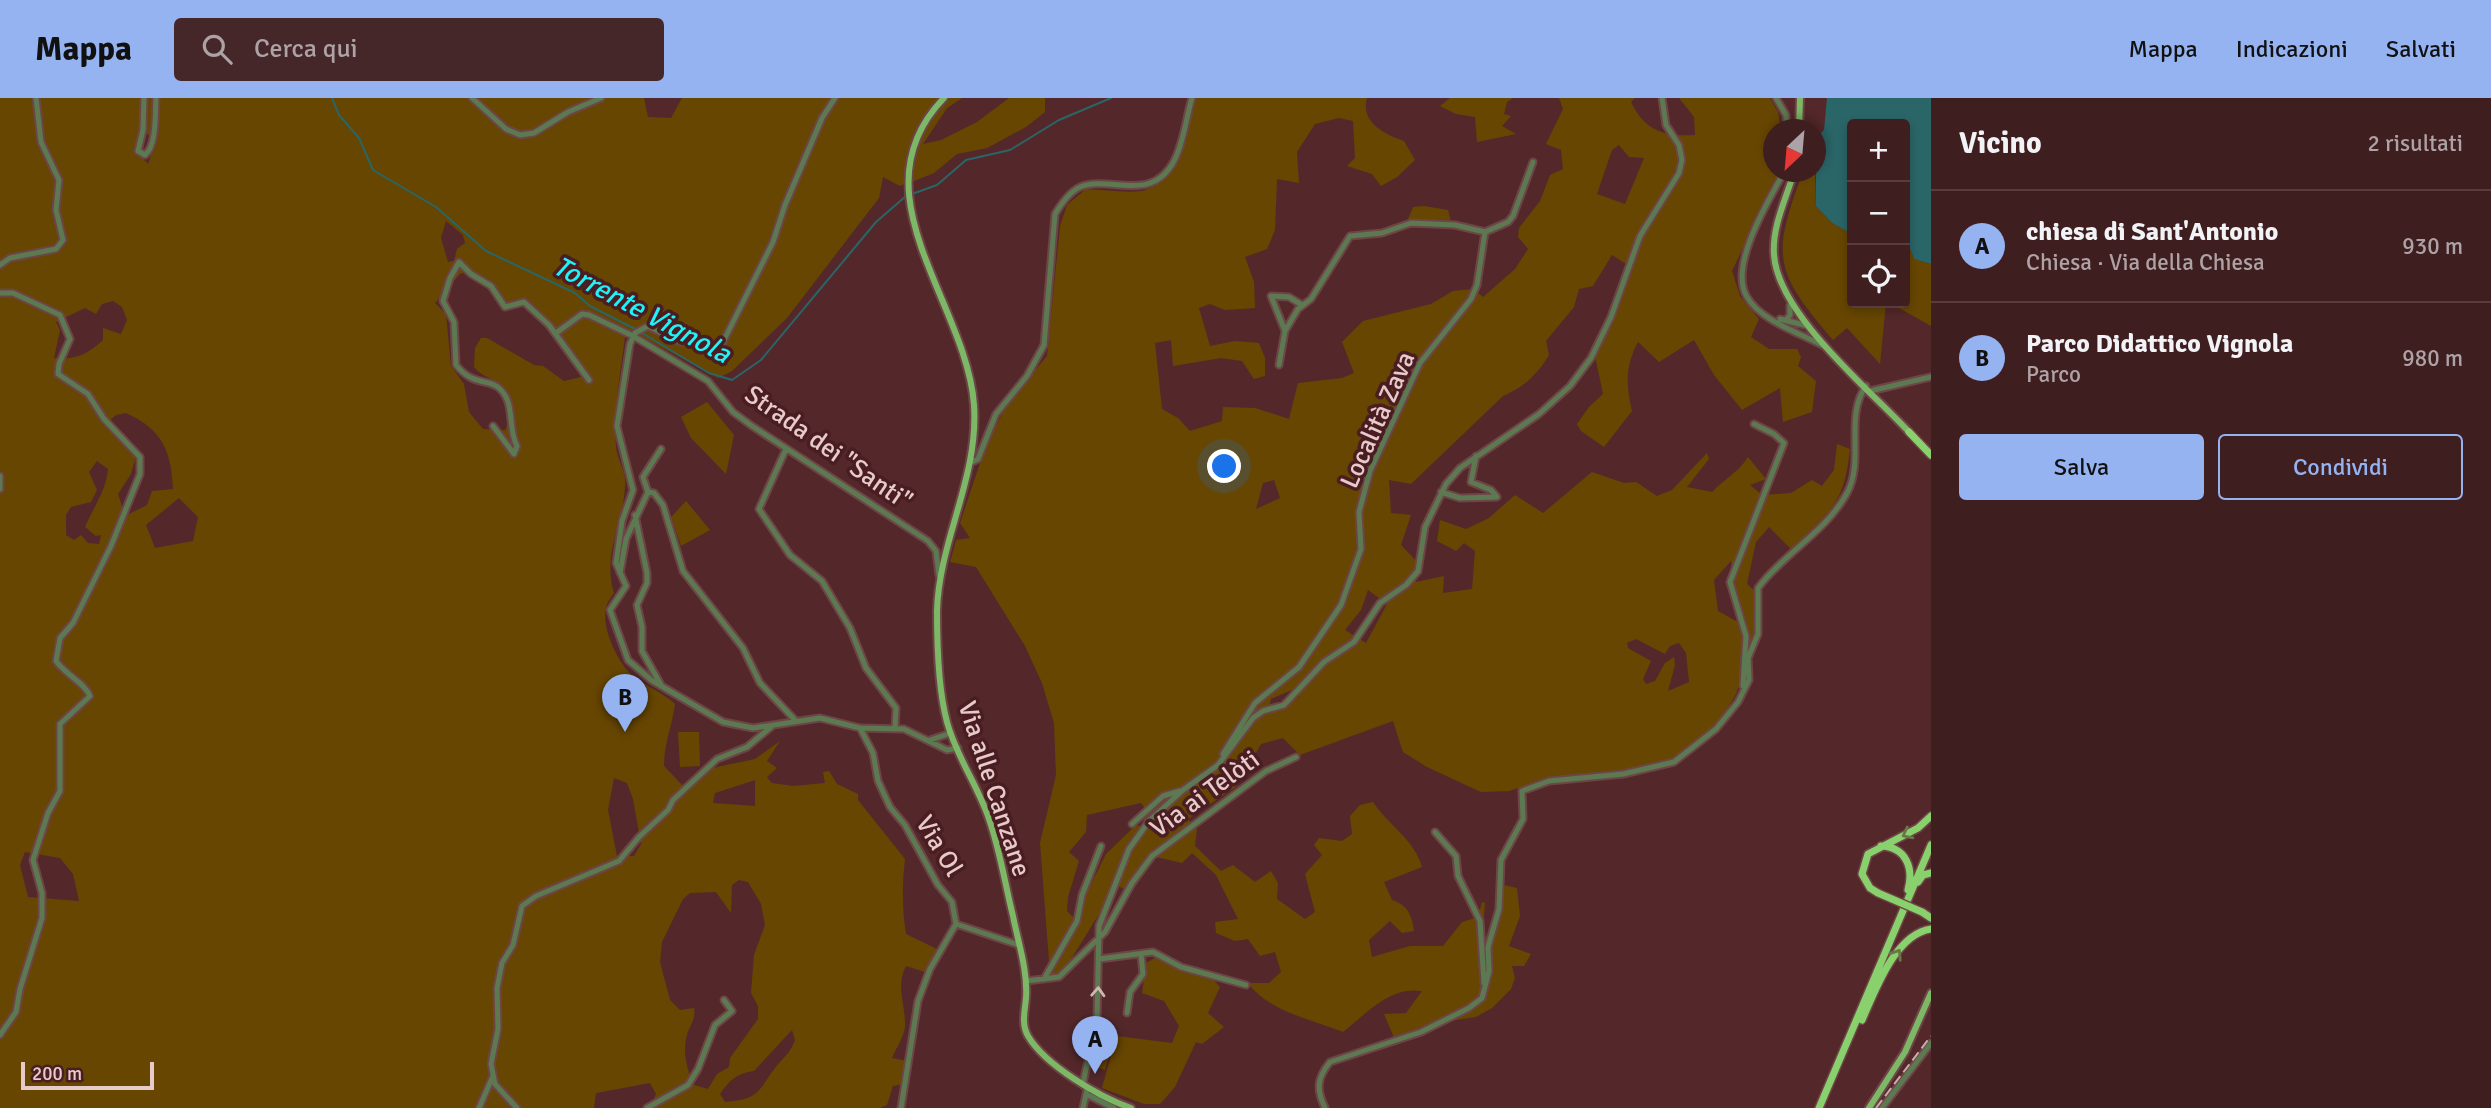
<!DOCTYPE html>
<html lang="it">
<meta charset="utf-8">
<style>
:root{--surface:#3f1e20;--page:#462729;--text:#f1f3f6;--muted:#ada2a5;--line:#583c3e;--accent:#95b2f1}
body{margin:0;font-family:Signika,sans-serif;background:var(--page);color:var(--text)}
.controls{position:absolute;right:21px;top:21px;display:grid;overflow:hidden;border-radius:7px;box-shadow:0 4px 10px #0003}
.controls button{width:63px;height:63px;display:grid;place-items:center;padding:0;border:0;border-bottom:2px solid var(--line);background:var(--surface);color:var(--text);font:35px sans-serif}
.compass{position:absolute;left:1763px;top:21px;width:63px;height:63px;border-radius:50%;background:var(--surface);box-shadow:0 4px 10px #0003;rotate:206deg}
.scale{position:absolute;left:21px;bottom:18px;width:133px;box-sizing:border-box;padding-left:7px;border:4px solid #e7caca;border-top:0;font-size:19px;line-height:24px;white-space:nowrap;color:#e7caca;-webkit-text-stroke:5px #491d21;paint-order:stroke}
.you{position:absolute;left:1225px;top:369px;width:24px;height:24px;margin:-18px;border:5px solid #fff;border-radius:50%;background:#1a73e8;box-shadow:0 0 0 10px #1a73e833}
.badge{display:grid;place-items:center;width:46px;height:46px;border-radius:50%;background:var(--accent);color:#111;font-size:23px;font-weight:700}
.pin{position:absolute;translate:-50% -58px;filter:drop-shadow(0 2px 4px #0008)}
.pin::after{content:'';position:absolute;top:37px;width:24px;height:21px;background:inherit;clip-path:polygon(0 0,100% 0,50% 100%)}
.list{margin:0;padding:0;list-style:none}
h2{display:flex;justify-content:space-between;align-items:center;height:91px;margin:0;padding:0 28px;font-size:30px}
h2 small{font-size:23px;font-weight:400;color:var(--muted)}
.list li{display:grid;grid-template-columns:46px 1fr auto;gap:21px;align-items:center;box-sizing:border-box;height:112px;padding:0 28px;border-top:2px solid var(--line)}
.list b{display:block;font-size:26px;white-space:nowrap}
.list p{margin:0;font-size:23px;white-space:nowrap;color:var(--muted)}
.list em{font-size:23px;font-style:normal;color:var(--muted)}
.actions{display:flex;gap:14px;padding:21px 28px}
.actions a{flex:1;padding:16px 0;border:2px solid var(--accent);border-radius:7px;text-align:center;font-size:24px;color:var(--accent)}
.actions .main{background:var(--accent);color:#111}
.icon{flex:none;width:38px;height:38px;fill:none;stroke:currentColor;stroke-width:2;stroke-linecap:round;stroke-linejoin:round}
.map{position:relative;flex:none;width:1931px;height:1010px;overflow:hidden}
header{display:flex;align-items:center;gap:42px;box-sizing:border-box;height:98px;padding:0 35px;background:var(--accent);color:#111}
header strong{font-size:33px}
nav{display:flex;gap:38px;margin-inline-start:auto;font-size:24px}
.search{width:490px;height:63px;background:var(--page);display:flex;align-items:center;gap:18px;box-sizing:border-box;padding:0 24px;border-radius:7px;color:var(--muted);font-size:26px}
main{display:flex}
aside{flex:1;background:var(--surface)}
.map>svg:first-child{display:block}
.green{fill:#674601;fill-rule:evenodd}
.water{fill:#2a6567}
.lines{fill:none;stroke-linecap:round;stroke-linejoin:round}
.stream{stroke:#2a6567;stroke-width:2}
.minor-casing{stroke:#6e4547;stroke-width:9}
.major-casing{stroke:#6e4547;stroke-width:10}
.highway-casing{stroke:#6e4547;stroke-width:10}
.minor{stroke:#5c7951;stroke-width:5}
.major{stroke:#7db866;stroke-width:6}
.highway{stroke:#89d16d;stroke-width:7}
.rail{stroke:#cbabab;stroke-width:2;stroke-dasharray:10 5;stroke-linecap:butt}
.highway-bridge-casing{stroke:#6e4547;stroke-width:10;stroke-linecap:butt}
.highway-bridge{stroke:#89d16d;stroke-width:7}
.oneway{stroke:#697747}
.oneway2{stroke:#cbbab2}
.labels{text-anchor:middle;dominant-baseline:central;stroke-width:7;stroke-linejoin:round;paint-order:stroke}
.street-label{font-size:26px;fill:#e7caca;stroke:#491d21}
.water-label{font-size:28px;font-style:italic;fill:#1ff3f8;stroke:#491d21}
</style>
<header>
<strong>Mappa</strong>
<div class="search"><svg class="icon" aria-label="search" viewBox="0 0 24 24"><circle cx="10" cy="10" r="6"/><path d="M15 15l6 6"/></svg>Cerca qui</div>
<nav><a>Mappa</a><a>Indicazioni</a><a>Salvati</a></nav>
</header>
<main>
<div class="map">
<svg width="1931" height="1010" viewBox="0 0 1931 1010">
<rect width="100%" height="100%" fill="#54282a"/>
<!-- green -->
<path class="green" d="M 0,0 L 644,0 L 648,19 L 671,20 L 682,0 L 942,0 C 920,24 905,52 907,85 L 900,88 L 883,79 L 879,100 L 787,220 L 732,273 L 718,280 L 626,230 C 622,268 613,309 616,348 C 617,363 627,373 625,389 C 623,426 602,458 614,495 C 611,499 607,505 606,509 C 601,530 618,566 634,579 C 647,589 662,594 675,606 C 672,628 664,646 664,668 L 682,687 L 712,670 L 755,661 L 780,643 L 767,663 L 777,670 L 767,679 L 772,685 L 793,688 L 825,685 L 823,674 L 829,673 L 837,686 L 858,696 L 858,702 L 905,761 C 902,787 902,811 906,836 L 937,851 L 925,874 L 906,868 C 895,889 906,906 905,929 C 904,939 896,950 892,960 L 907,963 L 904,986 L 893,988 L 887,1007 L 880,1010 L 650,1010 L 656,996 L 650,985 L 596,995 L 594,1010 L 0,1010 ZM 148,36 L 154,49 L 148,66 L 137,54 L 140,38 ZM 446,123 L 463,137 L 465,145 L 457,151 L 454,163 L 448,164 L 441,140 ZM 472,172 L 488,182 L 504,205 L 527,207 L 585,278 L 564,283 L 543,268 L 534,267 L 487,240 L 481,240 L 475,250 L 474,269 C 482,279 489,278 498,285 C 516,297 513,316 505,332 L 483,331 L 469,314 L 464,286 L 451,268 L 446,216 L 435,205 L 460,176 ZM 113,203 L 122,209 L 127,222 L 121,236 L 103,230 L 103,242 C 87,257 75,262 54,260 L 60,232 L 56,224 L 85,210 L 96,216 L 102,206 ZM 126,315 C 163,332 171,353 173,391 L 152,393 L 147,407 L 125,418 L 118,396 L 131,376 L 137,355 L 116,338 L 108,324 L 116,317 ZM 97,363 L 108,371 C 106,393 93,410 85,429 L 96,438 L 101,437 L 99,446 L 88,445 L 81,437 L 74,442 L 66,437 L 66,417 L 71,409 L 91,404 L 97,392 L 89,374 ZM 179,400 L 198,419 L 193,443 L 155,450 L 146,427 ZM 614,680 L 627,685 L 633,701 L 641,746 L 634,758 L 617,758 L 608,712 ZM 755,682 L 755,708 L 713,705 L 715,695 ZM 25,754 L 60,760 L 73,776 L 79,803 L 28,799 L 20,767 ZM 739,782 L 748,784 L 761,806 L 765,827 L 754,857 L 751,895 L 758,908 L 758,921 L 730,960 L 729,969 L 717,976 L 708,991 L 694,987 C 687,973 682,953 687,937 C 690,926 696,922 694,910 L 680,912 L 670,902 L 660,864 L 662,844 L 683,801 L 690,795 L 716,794 L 731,815 L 732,787 ZM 792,932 L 795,942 C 791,953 787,956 780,964 C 757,990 765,1001 725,1004 L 720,996 C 730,982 737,975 754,973 Z
M 946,0 L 962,0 L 947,10 L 923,46 L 941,42 L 977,24 L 1009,0 L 1045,0 L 1045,14 L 1026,29 L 987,50 L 957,56 L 934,75 L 909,85 L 914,47 Z
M 1195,0 L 1367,0 C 1360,24 1384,36 1404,43 L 1415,62 L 1397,79 L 1381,88 L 1372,76 L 1347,68 L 1355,60 L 1353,23 L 1339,20 L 1315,26 L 1297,54 L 1299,85 L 1277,81 L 1275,132 L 1267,151 L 1245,159 L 1254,184 L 1255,210 L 1225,212 L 1210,206 L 1199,210 L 1210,248 L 1235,243 L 1259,245 L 1265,260 L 1265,278 L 1254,281 L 1242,263 L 1221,260 L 1173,268 L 1171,242 L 1155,245 L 1162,311 L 1178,320 L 1190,333 L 1222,323 L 1223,309 L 1255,310 L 1289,321 L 1298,285 L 1342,280 L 1354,275 L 1342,244 L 1363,223 L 1431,206 L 1453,193 L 1473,191 L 1483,199 L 1515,171 L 1528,151 L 1518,139 L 1519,130 L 1540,103 L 1550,77 L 1563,71 L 1561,52 L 1546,46 L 1563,11 L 1559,0 L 1635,0 L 1631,4 C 1645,33 1664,39 1695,37 L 1694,19 L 1679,0 L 1770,0 L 1778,14 L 1781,31 L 1773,32 L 1773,74 L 1779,74 L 1732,173 L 1740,198 L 1759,221 L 1751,239 L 1769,251 L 1797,251 L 1801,259 L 1798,268 L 1816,283 L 1812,314 L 1783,324 L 1780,290 L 1742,312 L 1714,277 L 1694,242 L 1659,264 L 1638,244 C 1625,268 1626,288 1632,313 L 1604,349 L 1581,333 L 1577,326 L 1589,309 L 1603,296 L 1595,258 L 1615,217 L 1631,169 L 1612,157 L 1593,188 L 1579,191 L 1574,209 L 1546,243 L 1549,257 C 1537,277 1524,289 1503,298 L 1411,386 L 1389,382 L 1391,415 L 1411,417 L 1401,447 L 1419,466 L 1416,484 L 1444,478 L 1443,495 L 1472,491 L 1475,453 L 1464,445 L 1456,453 L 1437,443 L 1440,422 L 1466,431 L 1489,420 L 1515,397 L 1543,415 L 1592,374 L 1624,385 L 1636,384 L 1657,398 L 1672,392 L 1707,355 L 1709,361 L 1687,389 L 1712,394 C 1724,381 1739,374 1748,359 L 1766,381 L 1750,387 L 1762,397 L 1791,395 L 1812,382 L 1822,388 L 1834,372 L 1837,346 L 1850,351 C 1844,408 1830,413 1791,451 L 1769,429 L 1756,444 L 1747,486 L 1754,492 L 1756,539 L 1736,596 L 1719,626 L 1675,663 L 1625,673 L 1544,682 L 1509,693 L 1481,694 L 1427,669 L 1403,654 L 1393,623 L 1300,657 L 1283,640 L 1261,646 L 1237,688 L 1188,721 L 1197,732 L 1195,748 L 1221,773 L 1233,767 L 1255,784 L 1271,773 L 1278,785 L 1277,801 L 1305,821 L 1315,814 L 1305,776 L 1322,757 L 1314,747 L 1319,740 L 1342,743 L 1352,736 L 1350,718 L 1360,707 L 1373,704 C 1388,727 1415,742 1422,769 L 1384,784 L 1392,802 C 1408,807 1412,818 1414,833 L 1402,835 L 1390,823 L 1369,842 L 1372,859 L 1410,848 L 1443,848 L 1462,824 L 1478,819 L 1482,804 L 1485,805 L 1482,839 L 1487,842 L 1502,815 L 1504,787 L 1517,790 L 1520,818 L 1509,848 L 1531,856 L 1524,868 L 1512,868 L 1515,880 L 1511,891 L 1492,910 L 1476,919 L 1455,922 L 1395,942 L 1384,916 L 1406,915 L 1422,893 C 1390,888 1367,915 1343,934 C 1313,922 1268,913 1248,885 L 1269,885 L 1281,874 L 1275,854 L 1260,858 L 1248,841 L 1235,843 L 1216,835 L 1215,824 L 1238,821 L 1216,777 L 1192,755 L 1182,765 L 1156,759 L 1131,794 L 1113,786 L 1109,800 L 1060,879 L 1050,876 L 1040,745 L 1056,677 L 1054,625 L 1042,585 L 1025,548 L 976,469 L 950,464 L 956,442 L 970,440 L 960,425 L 984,353 L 1006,307 L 1047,258 L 1060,128 L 1067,107 L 1086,91 C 1104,92 1124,95 1142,93 C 1173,87 1187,26 1195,0 ZM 1619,47 L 1629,59 L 1644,60 L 1625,106 L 1597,96 L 1612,52 ZM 1274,382 L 1280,400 L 1256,411 L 1263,385 ZM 1731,463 L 1734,495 L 1743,515 L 1736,523 L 1718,513 L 1714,482 ZM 1368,492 L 1387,506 L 1366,545 L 1345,532 L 1361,512 ZM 1636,541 L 1665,556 L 1670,548 L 1679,545 L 1686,555 L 1689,584 L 1668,593 L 1675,567 L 1674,559 L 1665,565 L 1655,583 L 1646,586 L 1643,581 L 1651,563 L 1628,550 L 1627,545 ZM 1294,591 L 1299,598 L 1284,611 L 1270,606 L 1271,601 ZM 1141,705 L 1147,713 L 1143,721 L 1147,730 L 1136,727 L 1106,756 L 1074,820 L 1067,813 L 1068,799 L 1079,763 L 1069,754 L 1086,734 L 1087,717 Z
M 1450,0 L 1513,0 L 1507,4 L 1504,16 L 1511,18 L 1502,28 L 1516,36 L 1477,44 L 1475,19 L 1456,16 L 1440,8 Z
M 1803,74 L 1815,74 L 1816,108 L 1832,125 L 1852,136 L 1852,205 L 1886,205 L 1880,266 L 1847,230 L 1833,242 C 1774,173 1771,159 1803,74 Z
M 1424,108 L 1448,112 L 1451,124 L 1408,121 L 1413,109 Z
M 1905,137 L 1914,161 L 1931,166 L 1931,228 L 1890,205 L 1905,205 Z
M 707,304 L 734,337 L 726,376 L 691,340 L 681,319 Z
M 686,403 L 710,432 L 681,448 L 671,419 Z
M 678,634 L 699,634 L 700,668 L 680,669 Z
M 1155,860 L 1210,878 L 1220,889 L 1208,915 L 1224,929 L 1202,946 L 1196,944 L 1175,989 L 1160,1006 L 1144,1006 L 1102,990 L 1115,943 L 1101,936 L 1172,945 L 1179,928 L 1164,903 L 1142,895 L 1146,865 Z
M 1098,939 L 1113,944 L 1105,972 L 1090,967 Z"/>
<!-- water -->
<path class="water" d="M 1827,0 L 1931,0 L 1931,166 L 1914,161 L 1905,137 L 1905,26 L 1852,26 L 1852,136 L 1832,125 L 1816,108 L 1816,40 L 1824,32 Z"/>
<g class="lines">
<!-- stream -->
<path class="stream" d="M 332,0 L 339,17 L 359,40 L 373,72 L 436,109 L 486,153 L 575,195 L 590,208 L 637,232
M 912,96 L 937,87 L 966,62 L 1010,52 L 1059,22 L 1111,0
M 642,235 L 709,275 L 732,282 L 761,262 L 876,124 L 906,98"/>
<defs>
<path id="minor" d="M 144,0 L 143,32 L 138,53 L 145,57 C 157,47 155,16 156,0
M 472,0 L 506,31 L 520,37 L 534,35 L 568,14 L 601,0
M 835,0 L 822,20 L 785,107 L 773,144 L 723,244 L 719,249 L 678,243 L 648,228 L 635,235 L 630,246 L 617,328 L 633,392 L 622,423 L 616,465 L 626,488 L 610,512 L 628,562 L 651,582 L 723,624 L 753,630 L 820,620 L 860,630 L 904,631 L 947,652 L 958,650
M 1776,0 L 1786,17 L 1787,32
M 1784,74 C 1769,102 1728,168 1747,199 C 1761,223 1800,235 1824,248
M 1485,134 L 1508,124 L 1513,118 L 1533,64
M 0,167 L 10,160 L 56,151 L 63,142 L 56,112 L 59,82 L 41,44 L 36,0
M 0,195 L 13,195 L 60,217 L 70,241 L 59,266 L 58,276 L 88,296 L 104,321 L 140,359 L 140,376 L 111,448 L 73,525 L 60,540 L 56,563 C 67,578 85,585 90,598 L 60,626 L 60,693 L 48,715 L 33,762 L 42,795 L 42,820 L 20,891 L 16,914 L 0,937
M 1780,221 L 1808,228
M 1786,222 L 1790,217 L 1790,207
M 556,235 L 582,216 L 589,217 L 633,238 L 708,283 L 733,314 L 752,328 L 928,443 L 936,453 L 939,477
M 1279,267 L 1285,233 L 1271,198 L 1289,199 L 1302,207
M 1870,293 L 1931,279
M 493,328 L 514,356 L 517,348 C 507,329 516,305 499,290 C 488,280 474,289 456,267 L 454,224 L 443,203 L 450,180 L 459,164 L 471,176 L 491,188 L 505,209 L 524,204 L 549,227 L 589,282
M 661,351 L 643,379 L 648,394 L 654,395 L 663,407 L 683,473 L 743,550 L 760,585 L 795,622
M 786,351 L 759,411 L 790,457 L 822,483 L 850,530 L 866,570 L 896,610 L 895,630
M 972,364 L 978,361 L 996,316 L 1027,278 L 1044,247 L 1055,116 C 1061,106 1069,94 1080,89 C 1111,77 1151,106 1174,63 C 1184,44 1186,20 1192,0
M 0,378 L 0,391
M 1441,394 L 1460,400 L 1497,399 L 1491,392 L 1471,384 L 1476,358
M 635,417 L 647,475 L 647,485 L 637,507 L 642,529 L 642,553 L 661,587
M 620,475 L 626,441 L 648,394
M 1743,588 L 1746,538 L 1730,484 L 1784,345 L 1774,336 L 1754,326
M 860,630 L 873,655 L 878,683 L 890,709 L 905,727 L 938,787 L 952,804 L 956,826 L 1019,847
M 930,642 L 951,635
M 1223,656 L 1255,605 L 1299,569 L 1341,507 L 1361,451 L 1359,414 L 1370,373 L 1420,265 L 1471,201 L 1477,187 L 1485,134 L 1455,127 L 1411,125 L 1382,135 L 1350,138 L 1311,201 L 1298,211 L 1285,233
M 1132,726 L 1163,698 L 1180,693
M 1435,734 L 1456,758 L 1458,778 L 1480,823 L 1484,885
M 1099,861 L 1153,854 L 1181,869 L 1246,887
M 1044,881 L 1077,823 L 1082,797 L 1101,748
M 1026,883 L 1059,879 L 1105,834 L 1132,785 L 1152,758 L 1266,673 L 1296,659
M 1127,915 L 1130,894 L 1143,876 L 1141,856
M 1083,985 L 1097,921 L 1099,828 L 1129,751 L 1149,723 L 1183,692 L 1218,667 L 1253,620 L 1263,613 L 1284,607 L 1324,564 L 1354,544 L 1380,505 L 1406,487 L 1418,473 L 1425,429 L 1446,386 L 1460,370 L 1539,316 L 1570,288 L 1591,260 L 1611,219 L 1640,138 L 1679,75 L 1682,62 L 1679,47 L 1666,27 L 1662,0
M 1086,996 L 1114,1010
M 479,1010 L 493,978
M 517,1010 L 495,986 L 491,966 L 498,931 L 497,890 L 502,865 L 513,847 L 522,808 L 536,798 L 619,763 L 639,739 L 668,712 L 673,702 L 717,661 L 747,649 L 772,628
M 647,1010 L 688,987 L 698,971 L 715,927 L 732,913 L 724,902
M 901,1010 L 918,903 L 930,871 L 956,826
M 1083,1010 L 1087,992
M 1325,1010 C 1316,991 1317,980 1330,964 L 1421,934 L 1469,910 L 1482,900 L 1489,873 L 1488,849 L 1499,811 L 1501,762 L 1523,721 L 1522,693 L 1549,683 L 1623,676 L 1674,664 L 1716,631 L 1738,604 L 1749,582 L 1748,560 L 1758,536 L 1758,490 C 1784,455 1826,434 1847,395 C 1865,363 1844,318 1866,288
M 1882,1010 L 1931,945"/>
<path id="major" d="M 944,0 C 852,95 967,205 974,307 C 979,379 939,442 937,513 C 937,548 938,591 947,624 C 956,658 978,688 989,721 C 1000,752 1005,786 1013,818 C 1018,844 1028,873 1026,900 C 1025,912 1021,926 1028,938 C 1045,967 1099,999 1131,1010
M 1799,32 L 1800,0
M 1794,74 C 1786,101 1772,128 1774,157 C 1778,216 1869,291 1909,334
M 1869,1010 L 1905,954 L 1931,895"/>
<path id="highway" d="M 1909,334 L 1931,357
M 1881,748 C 1906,749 1914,770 1908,792
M 1918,784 L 1923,777 L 1931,775
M 1878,795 L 1870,790 L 1862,776 L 1868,756 L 1918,730 L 1931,718
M 1922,814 L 1931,820
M 1862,922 C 1875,893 1895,836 1931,831
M 1819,1010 L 1931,747"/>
</defs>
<!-- minor casing -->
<use href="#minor" class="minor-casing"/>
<!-- major casing -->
<use href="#major" class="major-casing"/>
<!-- highway casing -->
<use href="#highway" class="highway-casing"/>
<!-- minor -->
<use href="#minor" class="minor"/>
<!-- major -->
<use href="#major" class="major"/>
<!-- highway -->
<use href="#highway" class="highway"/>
<!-- rail -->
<path class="rail" d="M 1876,1010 L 1931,938"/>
<defs>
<path id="highway-bridge" d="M 1878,795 L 1922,814"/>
</defs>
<!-- highway-bridge casing -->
<use href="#highway-bridge" class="highway-bridge-casing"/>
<!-- highway-bridge -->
<use href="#highway-bridge" class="highway-bridge"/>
</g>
<!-- one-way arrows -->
<defs><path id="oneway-chevron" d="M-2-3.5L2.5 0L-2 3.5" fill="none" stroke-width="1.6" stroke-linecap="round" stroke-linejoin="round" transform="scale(1.75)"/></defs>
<g class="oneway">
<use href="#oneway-chevron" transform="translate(1907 736) rotate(153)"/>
<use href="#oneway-chevron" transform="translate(1897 856) rotate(-57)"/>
</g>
<use class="oneway2" href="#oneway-chevron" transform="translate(1098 894) rotate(-87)"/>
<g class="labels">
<!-- street labels -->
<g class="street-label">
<text transform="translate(1378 322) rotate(-66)">Località Zava</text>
<text transform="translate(828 350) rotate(35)">Strada dei "Santi"</text>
<text transform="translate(994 691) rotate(72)">Via alle Canzane</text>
<text transform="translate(1205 696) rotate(-36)">Via ai Telòti</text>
<text transform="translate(939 748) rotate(59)">Via Ol</text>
</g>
<!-- water labels -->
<g class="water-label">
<text transform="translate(642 212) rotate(28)">Torrente Vignola</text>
</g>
</g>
</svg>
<div class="controls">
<button>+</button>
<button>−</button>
<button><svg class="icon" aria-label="locate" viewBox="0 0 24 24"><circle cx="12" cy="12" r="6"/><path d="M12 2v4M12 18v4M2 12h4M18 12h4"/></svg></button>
</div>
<svg class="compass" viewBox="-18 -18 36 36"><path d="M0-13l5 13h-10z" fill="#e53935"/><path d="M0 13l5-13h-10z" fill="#ada2a5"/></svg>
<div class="scale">200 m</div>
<div class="you"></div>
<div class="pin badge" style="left:1095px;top:976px">A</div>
<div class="pin badge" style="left:625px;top:634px">B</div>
</div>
<aside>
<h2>Vicino<small>2 risultati</small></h2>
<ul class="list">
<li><span class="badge">A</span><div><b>chiesa di Sant'Antonio</b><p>Chiesa · Via della Chiesa</p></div><em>930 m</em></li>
<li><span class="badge">B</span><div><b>Parco Didattico Vignola</b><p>Parco</p></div><em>980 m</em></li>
</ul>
<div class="actions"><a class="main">Salva</a><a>Condividi</a></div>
</aside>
</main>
